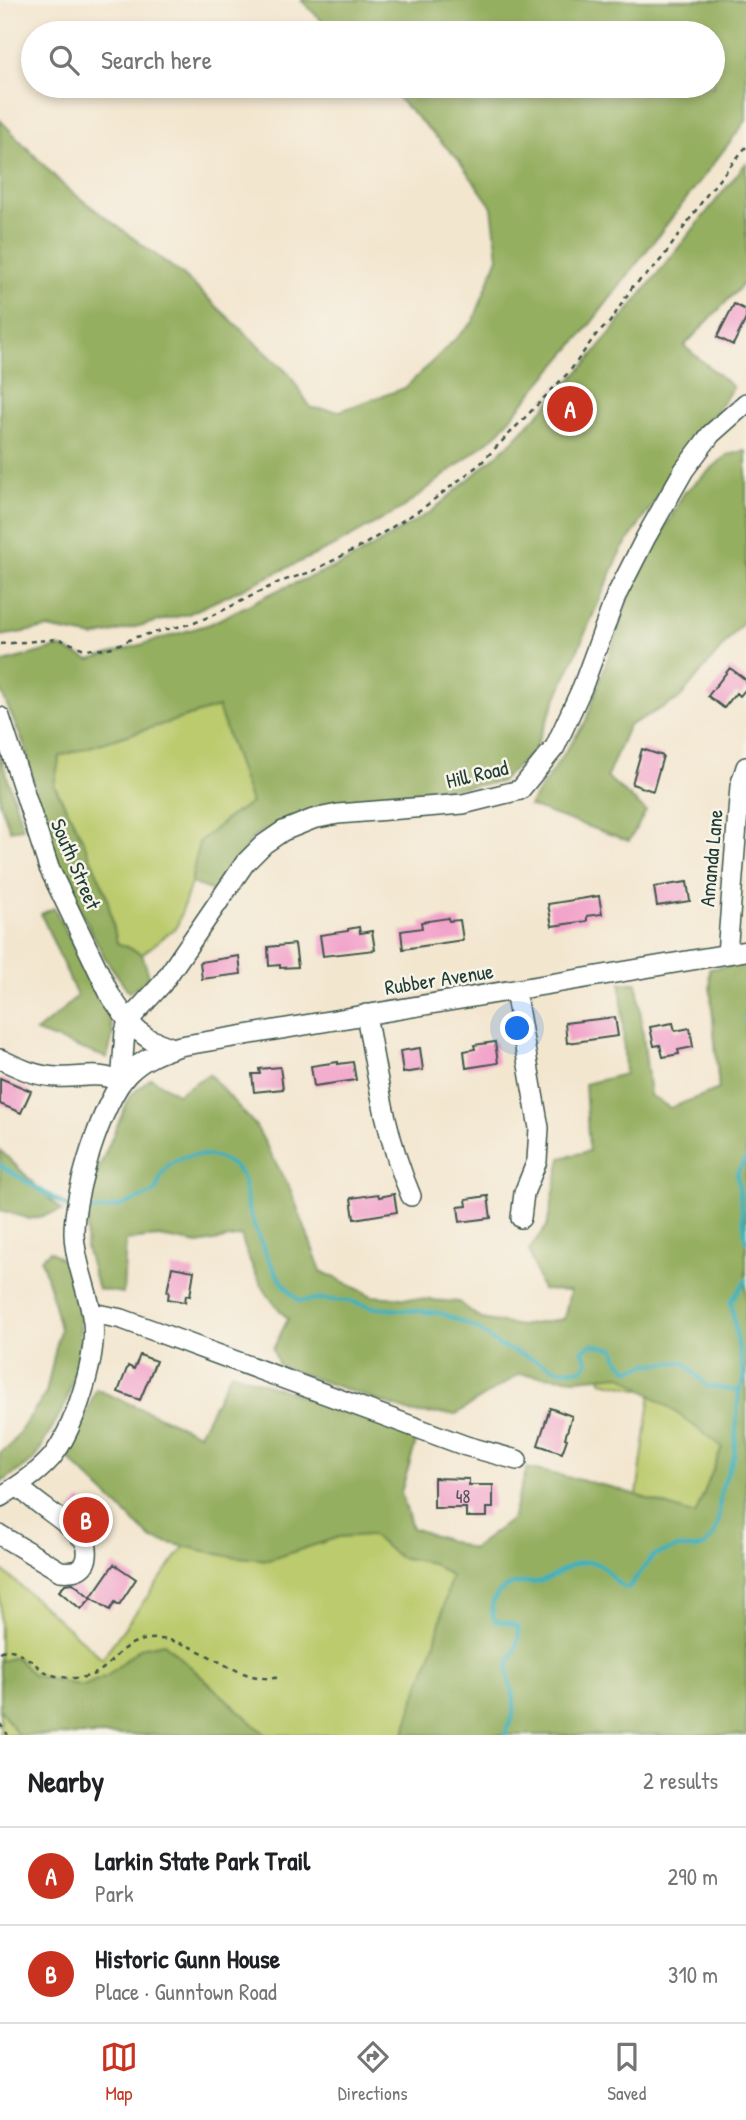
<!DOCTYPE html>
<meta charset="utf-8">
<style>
:root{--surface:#fff;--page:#f6f6f6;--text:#202124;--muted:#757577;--line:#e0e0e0;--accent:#c8321e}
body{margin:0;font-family:"Patrick Hand",sans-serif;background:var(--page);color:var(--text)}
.you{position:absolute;left:518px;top:1029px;width:24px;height:24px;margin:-18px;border:5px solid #fff;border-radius:50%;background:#1a73e8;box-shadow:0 0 0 10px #1a73e833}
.badge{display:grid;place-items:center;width:46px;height:46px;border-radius:50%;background:var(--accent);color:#fff;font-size:23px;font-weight:700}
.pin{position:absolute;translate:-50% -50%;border:4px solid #fff;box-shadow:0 2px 7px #0006}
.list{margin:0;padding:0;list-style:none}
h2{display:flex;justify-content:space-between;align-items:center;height:91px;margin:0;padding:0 28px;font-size:30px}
h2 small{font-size:23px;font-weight:400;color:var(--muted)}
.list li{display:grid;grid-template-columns:46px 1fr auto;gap:21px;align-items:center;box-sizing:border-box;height:98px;padding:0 28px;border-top:2px solid var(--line)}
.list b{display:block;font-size:26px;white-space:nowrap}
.list p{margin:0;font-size:23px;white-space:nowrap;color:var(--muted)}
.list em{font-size:23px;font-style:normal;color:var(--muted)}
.icon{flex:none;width:38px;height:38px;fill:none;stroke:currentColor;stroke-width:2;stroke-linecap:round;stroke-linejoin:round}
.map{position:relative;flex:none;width:746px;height:1735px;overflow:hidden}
.search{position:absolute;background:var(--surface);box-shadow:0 4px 10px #0003;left:21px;right:21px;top:21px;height:77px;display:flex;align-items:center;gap:18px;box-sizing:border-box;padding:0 24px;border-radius:38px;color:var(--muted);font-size:26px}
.sheet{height:287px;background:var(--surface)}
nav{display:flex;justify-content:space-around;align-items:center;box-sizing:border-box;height:98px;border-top:2px solid var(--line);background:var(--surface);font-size:19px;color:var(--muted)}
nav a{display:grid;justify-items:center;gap:4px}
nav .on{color:var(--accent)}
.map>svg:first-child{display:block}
.green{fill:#bccb6d;stroke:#6e8450;stroke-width:2}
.forest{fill:#95af60;stroke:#5a764a;stroke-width:2}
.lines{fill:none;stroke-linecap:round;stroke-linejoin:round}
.stream{stroke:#41b1b9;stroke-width:4.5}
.building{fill:#f2a0c9}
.minor-casing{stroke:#3f564b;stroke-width:22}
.path{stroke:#3f564b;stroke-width:2.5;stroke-dasharray:5 5;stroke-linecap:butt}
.minor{stroke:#fff;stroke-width:19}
.labels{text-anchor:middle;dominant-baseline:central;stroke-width:5;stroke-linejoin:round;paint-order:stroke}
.number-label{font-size:18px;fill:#545659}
.street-label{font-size:21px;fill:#1f3d34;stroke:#f7f3e8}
</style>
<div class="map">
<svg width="746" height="1735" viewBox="0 0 746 1735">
<rect width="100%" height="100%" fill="#f7f3e8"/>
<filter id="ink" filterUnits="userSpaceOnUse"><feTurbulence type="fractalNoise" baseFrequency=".0143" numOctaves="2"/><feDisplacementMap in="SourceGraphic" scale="14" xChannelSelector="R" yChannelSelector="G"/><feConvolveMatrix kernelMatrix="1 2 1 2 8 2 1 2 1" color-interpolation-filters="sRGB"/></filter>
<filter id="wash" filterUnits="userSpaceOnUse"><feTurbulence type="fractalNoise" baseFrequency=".00686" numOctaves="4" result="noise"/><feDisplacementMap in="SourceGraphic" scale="28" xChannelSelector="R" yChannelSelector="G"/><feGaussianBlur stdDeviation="1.57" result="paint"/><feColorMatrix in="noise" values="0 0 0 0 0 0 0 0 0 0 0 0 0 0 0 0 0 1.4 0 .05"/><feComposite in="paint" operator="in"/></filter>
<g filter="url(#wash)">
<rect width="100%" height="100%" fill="#f3e6cf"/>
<!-- green -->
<path class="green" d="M 218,707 L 252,803 L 230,816 L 199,842 L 191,883 L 177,927 L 142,954 L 117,943 L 106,893 L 79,832 L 54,785 L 59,756 Z
M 746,964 L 746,1735 L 0,1735 L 0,1568 L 102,1658 L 237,1475 L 621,1613 L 651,1392 L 601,1381 L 566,1182 L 725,1163 L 709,969 Z"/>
<!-- forest -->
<path class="forest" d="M 301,0 L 746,0 L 746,121 L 585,331 L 496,435 L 404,507 L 336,545 L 188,614 L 94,637 L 47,628 L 0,636 L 0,120 L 65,187 L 184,276 L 289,374 L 311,408 L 340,411 L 405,388 L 473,322 L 498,257 L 492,207 L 457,158 L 386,86 L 713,86 L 713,33 L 334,33 Z
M 746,163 L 746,281 L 684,346 L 733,387 L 621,551 L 533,752 L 500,782 L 395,795 L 277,825 L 254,836 L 216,892 L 191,883 L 199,842 L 230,816 L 251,803 L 218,707 L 60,756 L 54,785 L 79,832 L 106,893 L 117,943 L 142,954 L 150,979 L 129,992 L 105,958 L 62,875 L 40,811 L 24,744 L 0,689 L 0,663 L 59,647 L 90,660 L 210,624 L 276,591 L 347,562 L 432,511 L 513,441 L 585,365 Z
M 746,451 L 746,619 L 679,699 L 628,726 L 607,777 L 646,811 L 629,841 L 529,806 L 586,721 L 631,591 L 684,493 L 727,455 Z
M 0,754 L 23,828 L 10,830 L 0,803 Z
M 54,908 L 110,1017 L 113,1034 L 107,1058 L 36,1032 L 63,1010 L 77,996 L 41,914 Z
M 746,963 L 746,1735 L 404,1735 L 414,1700 L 435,1643 L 451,1576 L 432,1563 L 399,1557 L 371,1535 L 339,1537 L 269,1560 L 227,1556 L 152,1539 L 69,1459 L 96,1389 L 199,1434 L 231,1372 L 418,1436 L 401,1492 L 412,1528 L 472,1549 L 512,1519 L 527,1468 L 615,1488 L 695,1515 L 722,1447 L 670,1408 L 621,1375 L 576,1379 L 520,1374 L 456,1414 L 413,1413 L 279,1366 L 273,1349 L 288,1319 C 263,1294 252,1270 241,1236 L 198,1244 L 159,1237 L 126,1240 L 123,1293 L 98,1289 L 86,1248 L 88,1205 L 98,1170 L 130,1096 L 151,1078 L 177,1094 L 209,1074 L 256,1126 L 291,1191 L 321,1271 L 372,1296 L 459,1302 L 481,1319 L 520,1326 L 564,1319 L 570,1291 L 542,1290 L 529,1250 L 547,1226 L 561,1158 L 589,1151 L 585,1084 L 625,1074 L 621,983 L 637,983 L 650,1095 L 670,1108 L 719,1089 L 709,969 Z
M 0,1150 L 1,1151 L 62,1211 L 30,1219 L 0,1210 Z
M 50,1251 L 70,1265 L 80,1307 L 80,1353 L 66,1403 L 34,1460 L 0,1483 L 0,1452 L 10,1446 L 46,1393 L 60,1329 L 50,1289 L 41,1259 Z
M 164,1643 L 266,1735 L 18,1735 L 0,1709 L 0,1661 L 16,1657 L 33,1675 L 83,1686 L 107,1676 L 140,1648 Z"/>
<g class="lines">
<!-- stream -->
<path class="stream" d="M 746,1017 L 746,1022
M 746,1159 L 737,1173 L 746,1241
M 0,1165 L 66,1206 L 72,1207
M 80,1209 C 107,1214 132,1202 155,1192 C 158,1186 160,1177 163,1172 C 180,1148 222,1151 239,1172 C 246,1180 245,1197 248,1208 C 259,1241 273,1277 299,1301 L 320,1299 L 349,1301 L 375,1308 L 441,1313 L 478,1329 L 498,1345 L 559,1370 L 582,1369 L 588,1362 L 582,1351 L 591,1344 L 615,1349 L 618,1360 L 629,1370 L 648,1364 L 684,1362 L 707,1386 L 739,1391
M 505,1735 C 507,1726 513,1717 514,1709 C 516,1695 507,1682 508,1670 C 508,1655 521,1649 518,1627 L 509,1623 L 495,1621 C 486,1601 499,1586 520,1583 C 527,1582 535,1583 542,1581 C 558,1576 569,1561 588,1562 C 610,1563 610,1584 628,1588 L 653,1556 L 675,1548 L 698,1548 L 705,1546 L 714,1534 L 718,1523 L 721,1490 L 734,1456 L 739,1391 L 744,1379 L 731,1302 L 746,1280"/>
</g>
<g id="blocks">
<!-- building -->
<path class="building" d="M 734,304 L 746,310 L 746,319 L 733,345 L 717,337 Z
M 730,668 L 746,680 L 746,689 L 740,696 L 736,693 L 724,708 L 708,696 Z
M 642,749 L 663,756 L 653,791 L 632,784 Z
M 687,882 L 690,901 L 657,906 L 654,887 Z
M 599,896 L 602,914 L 587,916 L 587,921 L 552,926 L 548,904 Z
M 448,918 L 449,921 L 460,920 L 463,940 L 403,949 L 401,931 L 422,928 L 421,922 Z
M 359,927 L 360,933 L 372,931 L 375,950 L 323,956 L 320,935 L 348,931 L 348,929 Z
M 295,944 L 298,967 L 280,968 L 280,965 L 269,966 L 268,947 Z
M 239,956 L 241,974 L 202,979 L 200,962 Z
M 615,1017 L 618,1036 L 567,1043 L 565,1023 Z
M 673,1023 L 675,1031 L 690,1028 L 693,1047 L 678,1050 L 679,1054 L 663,1057 L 660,1045 L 654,1046 L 650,1027 Z
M 495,1042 L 498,1063 L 466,1068 L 464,1051 L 475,1049 L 474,1045 Z
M 420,1048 L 423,1070 L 403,1073 L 400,1051 Z
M 338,1062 L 338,1064 L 353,1062 L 356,1080 L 314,1086 L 311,1066 Z
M 280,1067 L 283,1089 L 254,1092 L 252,1074 L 260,1074 L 259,1069 Z
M 0,1078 L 31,1091 L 21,1113 L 0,1104 Z
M 378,1194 L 379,1197 L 394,1194 L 397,1212 L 354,1219 L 351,1198 Z
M 488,1196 L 491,1218 L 460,1222 L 458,1207 L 467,1206 L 466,1199 Z
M 172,1267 L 194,1271 L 190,1296 L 186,1295 L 185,1302 L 168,1299 L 169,1292 L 167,1292 Z
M 140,1355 L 156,1361 L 140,1400 L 118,1392 L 128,1366 L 134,1369 Z
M 550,1408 L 572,1416 L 565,1438 L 567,1439 L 562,1453 L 538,1445 Z
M 434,1478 L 469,1479 L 469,1485 L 493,1485 L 493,1508 L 487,1508 L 487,1517 L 466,1517 L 466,1508 L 434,1508 Z
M 80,1500 L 106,1519 L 95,1536 L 71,1512 Z
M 114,1564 L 136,1579 L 119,1605 L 115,1602 L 110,1610 L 91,1597 Z
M 73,1583 L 91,1598 L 81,1609 L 59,1591 L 65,1584 Z"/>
</g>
</g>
<g filter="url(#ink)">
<use href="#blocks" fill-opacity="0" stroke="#3f564b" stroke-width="2"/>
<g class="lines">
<defs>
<path id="minor" d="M 0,717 L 49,868 L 110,995 L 128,1021 L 137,1030 L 149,1039 L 173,1048
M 727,954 L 740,786 L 746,767
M 515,990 L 539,1128 L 537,1161 L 524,1193 L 521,1218
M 366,1014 C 377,1076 386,1138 411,1196
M 0,1059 C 19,1068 35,1076 57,1077 C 79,1079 101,1070 121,1083 L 125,1032 L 128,1021 L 162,984 L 245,863 L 264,844 L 283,831 L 313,819 L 338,814 L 463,804 L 520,790 L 555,747 L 582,688 L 616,596 L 646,537 L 684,470 L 711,434 L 746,403
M 92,1313 L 122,1319 L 466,1446 L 517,1460
M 0,1497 C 18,1486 37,1474 51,1458 C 74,1430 97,1359 93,1322 C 89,1292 75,1264 74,1234 C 73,1195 102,1101 128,1074 C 142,1059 161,1052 180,1046 L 746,951
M 0,1535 L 60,1571 C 69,1572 80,1572 85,1563 C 88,1557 88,1548 85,1542 C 77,1528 33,1502 18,1486"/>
</defs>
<!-- minor casing -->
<use href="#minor" class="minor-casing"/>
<!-- path -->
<path class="path" d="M 0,644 L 59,639 L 82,648 L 97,650 L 113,647 L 136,637 L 194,623 L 218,613 L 279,582 L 311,572 L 365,544 L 423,508 L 480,464 L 570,371 L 595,336 L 610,322 L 633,286 L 650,272 L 664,256 L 708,193 L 746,147
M 0,1652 C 20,1642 36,1672 56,1676 C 116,1688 105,1643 150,1639 C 199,1635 235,1687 281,1677
M 0,1724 L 8,1735"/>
<!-- minor -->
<use href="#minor" class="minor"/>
</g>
</g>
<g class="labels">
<!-- number labels -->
<g class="number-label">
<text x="463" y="1496">48</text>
</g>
<!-- street labels -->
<g class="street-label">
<text transform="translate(477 774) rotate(-13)">Hill Road</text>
<text transform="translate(711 858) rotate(-85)">Amanda Lane</text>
<text transform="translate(76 864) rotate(67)">South Street</text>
<text transform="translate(439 979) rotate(-9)">Rubber Avenue</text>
</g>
</g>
</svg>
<div class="you"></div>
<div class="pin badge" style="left:570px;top:409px">A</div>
<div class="pin badge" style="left:86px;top:1520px">B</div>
<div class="search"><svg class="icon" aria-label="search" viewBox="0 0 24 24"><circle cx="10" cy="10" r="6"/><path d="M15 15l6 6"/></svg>Search here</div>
</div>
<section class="sheet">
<h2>Nearby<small>2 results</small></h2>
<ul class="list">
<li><span class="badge">A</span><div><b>Larkin State Park Trail</b><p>Park</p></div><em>290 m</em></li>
<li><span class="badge">B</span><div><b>Historic Gunn House</b><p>Place · Gunntown Road</p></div><em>310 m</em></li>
</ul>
</section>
<nav>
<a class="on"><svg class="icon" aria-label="map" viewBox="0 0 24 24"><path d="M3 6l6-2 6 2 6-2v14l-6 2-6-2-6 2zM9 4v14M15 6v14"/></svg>Map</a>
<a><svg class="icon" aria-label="directions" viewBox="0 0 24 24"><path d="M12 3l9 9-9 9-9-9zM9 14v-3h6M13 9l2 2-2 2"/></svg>Directions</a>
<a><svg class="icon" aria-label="saved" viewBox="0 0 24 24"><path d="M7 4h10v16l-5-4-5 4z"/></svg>Saved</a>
</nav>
